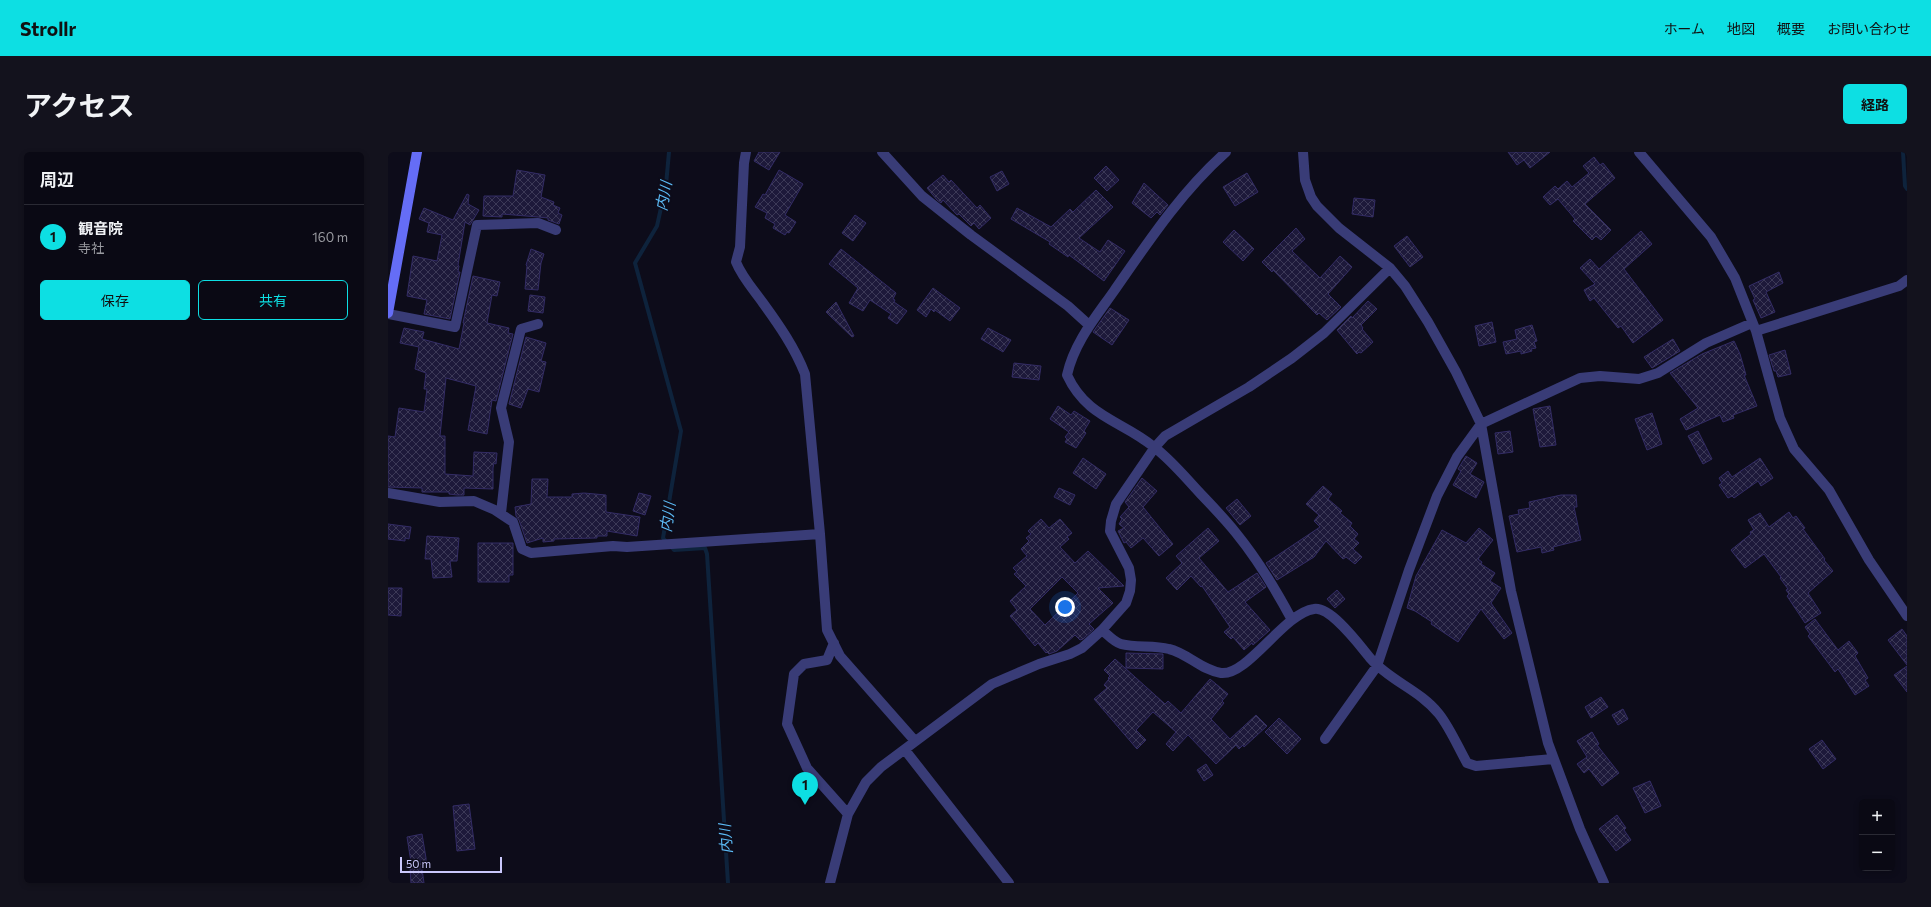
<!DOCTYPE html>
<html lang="ja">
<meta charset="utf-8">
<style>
:root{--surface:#0a0914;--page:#13121d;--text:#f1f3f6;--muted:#999aa0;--line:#2a2a34;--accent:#0ddfe3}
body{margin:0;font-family:Commissioner,"Noto Sans JP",sans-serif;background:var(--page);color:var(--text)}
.controls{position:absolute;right:12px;bottom:12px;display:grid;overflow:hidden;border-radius:6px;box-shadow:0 2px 6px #0003}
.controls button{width:36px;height:36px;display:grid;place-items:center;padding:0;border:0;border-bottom:1px solid var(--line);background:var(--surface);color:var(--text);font:20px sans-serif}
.scale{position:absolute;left:12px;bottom:10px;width:102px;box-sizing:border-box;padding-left:4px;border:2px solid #cac8fc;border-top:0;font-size:11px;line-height:14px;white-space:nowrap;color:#cac8fc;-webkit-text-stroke:3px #0d0c1a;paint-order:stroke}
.you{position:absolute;left:677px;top:455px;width:14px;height:14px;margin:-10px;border:3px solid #fff;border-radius:50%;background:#1a73e8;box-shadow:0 0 0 6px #1a73e833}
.badge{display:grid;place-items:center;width:26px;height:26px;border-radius:50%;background:var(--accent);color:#111;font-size:13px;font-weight:700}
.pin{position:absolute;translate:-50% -33px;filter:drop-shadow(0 1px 2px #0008)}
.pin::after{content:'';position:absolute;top:21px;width:14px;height:12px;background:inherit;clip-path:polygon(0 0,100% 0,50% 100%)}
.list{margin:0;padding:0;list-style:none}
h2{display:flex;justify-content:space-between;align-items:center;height:52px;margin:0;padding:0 16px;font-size:17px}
h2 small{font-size:13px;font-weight:400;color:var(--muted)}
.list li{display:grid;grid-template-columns:26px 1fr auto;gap:12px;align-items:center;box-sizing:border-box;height:64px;padding:0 16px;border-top:1px solid var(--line)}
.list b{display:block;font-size:15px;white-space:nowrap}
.list p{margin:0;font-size:13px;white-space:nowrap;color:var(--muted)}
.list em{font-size:13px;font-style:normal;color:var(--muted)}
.actions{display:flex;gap:8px;padding:12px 16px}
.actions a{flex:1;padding:9px 0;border:1px solid var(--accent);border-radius:6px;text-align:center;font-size:14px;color:var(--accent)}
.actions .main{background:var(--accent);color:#111}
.map{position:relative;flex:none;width:1519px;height:731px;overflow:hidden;border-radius:6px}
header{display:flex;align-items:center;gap:24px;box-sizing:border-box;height:56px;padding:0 20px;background:var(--accent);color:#111}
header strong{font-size:19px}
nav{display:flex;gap:22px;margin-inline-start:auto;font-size:14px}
.intro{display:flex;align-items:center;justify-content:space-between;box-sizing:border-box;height:96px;padding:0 24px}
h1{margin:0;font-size:28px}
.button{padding:10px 18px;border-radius:6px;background:var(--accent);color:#111;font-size:14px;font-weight:700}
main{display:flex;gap:24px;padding:0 24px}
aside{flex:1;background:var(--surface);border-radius:6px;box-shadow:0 2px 6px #0003}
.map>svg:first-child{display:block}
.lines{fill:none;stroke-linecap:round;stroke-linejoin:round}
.stream{stroke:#0e233c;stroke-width:4}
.building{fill:url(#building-cross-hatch);stroke:#332c65;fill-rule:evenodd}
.minor{stroke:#393c77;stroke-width:10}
.secondary{stroke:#656df6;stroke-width:10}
.labels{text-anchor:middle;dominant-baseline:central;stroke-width:3.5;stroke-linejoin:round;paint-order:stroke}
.water-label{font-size:15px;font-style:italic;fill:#5cbbf6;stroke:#0d0c1a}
</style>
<header>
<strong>Strollr</strong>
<nav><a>ホーム</a><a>地図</a><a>概要</a><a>お問い合わせ</a></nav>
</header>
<div class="intro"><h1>アクセス</h1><a class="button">経路</a></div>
<main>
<aside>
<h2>周辺<small></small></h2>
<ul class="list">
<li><span class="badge">1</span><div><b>観音院</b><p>寺社</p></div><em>160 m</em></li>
</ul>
<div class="actions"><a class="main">保存</a><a>共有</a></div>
</aside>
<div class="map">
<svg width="1519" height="731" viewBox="0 0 1519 731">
<defs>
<pattern id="building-cross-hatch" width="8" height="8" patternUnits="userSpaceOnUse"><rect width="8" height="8" fill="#1d193a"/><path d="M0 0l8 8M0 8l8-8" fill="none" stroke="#3c3957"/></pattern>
</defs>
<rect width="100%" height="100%" fill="#0d0c1a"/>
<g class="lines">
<!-- stream -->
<path class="stream" d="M 281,0 L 278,33 L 269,74 L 247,111 L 293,279 L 275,386 L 286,398 L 317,396 L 319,402 L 340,731
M 1515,0 L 1517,34 L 1519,37"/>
</g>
<!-- building -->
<path class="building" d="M 371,0 L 392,0 L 381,18 L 366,9 Z
M 1120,0 L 1162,0 L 1142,16 L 1136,8 L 1129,13 Z
M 1206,5 L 1212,13 L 1215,11 L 1227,26 L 1197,52 L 1223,78 L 1213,88 L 1208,84 L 1204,88 L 1185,69 L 1187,67 L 1170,47 L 1162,53 L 1155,45 L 1167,34 L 1170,37 L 1179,29 L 1184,35 L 1201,21 L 1195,14 Z
M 718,14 L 731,28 L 719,39 L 706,26 Z
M 129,18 L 157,23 L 153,45 L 166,50 L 165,53 L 172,56 L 170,61 L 174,63 L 171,72 L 160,68 L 160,66 L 150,65 L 114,62 L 114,65 L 95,64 L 96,44 L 125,44 Z
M 391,18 L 415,32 L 397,63 L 408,70 L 401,81 L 399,80 L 397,83 L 385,76 L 387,72 L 377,66 L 379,61 L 367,55 L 375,42 L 377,43 Z
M 614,19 L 621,32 L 609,39 L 602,25 Z
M 859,21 L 870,40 L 847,54 L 835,35 Z
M 555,23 L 561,30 L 563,28 L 589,56 L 592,53 L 603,66 L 591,77 L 586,71 L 583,74 L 571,62 L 569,63 L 555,48 L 553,51 L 549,48 L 539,36 Z
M 756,31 L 780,53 L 772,63 L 769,60 L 763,66 L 744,51 Z
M 708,38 L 725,55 L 691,86 L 712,100 L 720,88 L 737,99 L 716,129 L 681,103 L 680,105 L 661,92 L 662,90 L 623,67 L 629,56 L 663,75 L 682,57 L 685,60 Z
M 79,42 L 81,43 L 80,52 L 91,58 L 82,73 L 77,70 L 70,113 L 71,114 L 70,120 L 72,120 L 62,167 L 36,162 L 39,148 L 19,144 L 25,104 L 49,109 L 54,83 L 39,80 L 41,71 L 31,67 L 36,56 L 65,68 Z
M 966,46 L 987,48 L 985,65 L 964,62 Z
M 467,63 L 478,71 L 465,89 L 454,81 Z
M 908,76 L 917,87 L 904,99 L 932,126 L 952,104 L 964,115 L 940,142 L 953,155 L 939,168 L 931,161 L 929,163 L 885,118 L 884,120 L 874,110 Z
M 846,78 L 866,97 L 855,109 L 835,90 Z
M 1253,79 L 1264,92 L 1236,117 L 1275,168 L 1245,191 L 1233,174 L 1230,176 L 1206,146 L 1202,149 L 1196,138 L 1207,132 L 1192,116 L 1202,107 L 1211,117 Z
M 1019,84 L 1035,105 L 1022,115 L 1006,94 Z
M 143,97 L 156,102 L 153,111 L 150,138 L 137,137 L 139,114 L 138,113 Z
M 453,97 L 508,141 L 505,147 L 507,148 L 506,150 L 519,159 L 509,172 L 500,166 L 503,162 L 482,148 L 475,159 L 461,151 L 470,136 L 441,112 Z
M 1391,120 L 1395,131 L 1378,140 L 1387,160 L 1373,166 L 1365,148 L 1367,147 L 1361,134 Z
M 85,124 L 112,130 L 109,144 L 104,143 L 99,171 L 121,176 L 120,181 L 125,182 L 108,249 L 104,248 L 99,282 L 80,278 L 88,234 L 58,226 L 52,284 L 57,284 L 57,322 L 85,324 L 86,300 L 109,301 L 108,312 L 106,311 L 105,316 L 105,337 L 76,336 L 76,343 L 69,343 L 61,342 L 61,340 L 34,340 L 34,336 L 0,335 L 0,284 L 7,285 L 11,256 L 36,260 L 39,237 L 36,237 L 38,221 L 27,217 L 31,195 L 12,191 L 16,176 L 36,180 L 34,187 L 71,197 L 76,171 L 75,171 Z
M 545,136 L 572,156 L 562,169 L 547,158 L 546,160 L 543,157 L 538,165 L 529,158 Z
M 142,143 L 157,145 L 155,161 L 140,159 Z
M 980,149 L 989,157 L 973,173 L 975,176 L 974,177 L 985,190 L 973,201 L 971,200 L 969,202 L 949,178 L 963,164 L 964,166 Z
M 448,150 L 466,184 L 464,185 L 438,160 Z
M 722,156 L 741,168 L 724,193 L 705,180 Z
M 1104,170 L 1108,190 L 1091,194 L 1087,174 Z
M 1144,173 L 1149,189 L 1146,190 L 1148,196 L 1143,197 L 1144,199 L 1133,202 L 1133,199 L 1118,202 L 1115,190 L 1129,187 L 1127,178 Z
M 600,176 L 623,188 L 615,200 L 593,187 Z
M 138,185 L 158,191 L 153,209 L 158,210 L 151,240 L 140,237 L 133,256 L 121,252 Z
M 1285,187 L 1292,199 L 1264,216 L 1256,205 Z
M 1346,189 L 1352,202 L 1358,223 L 1356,223 L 1369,254 L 1345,263 L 1346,266 L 1335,270 L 1332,263 L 1298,278 L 1292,267 L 1310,256 L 1282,221 L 1314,202 Z
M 1397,198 L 1403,222 L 1390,225 L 1388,219 L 1386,219 L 1381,203 Z
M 626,211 L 653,214 L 651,228 L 624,225 Z
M 670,254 L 683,263 L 686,259 L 702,269 L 696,279 L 698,281 L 688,296 L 677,290 L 679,287 L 677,285 L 681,280 L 662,267 Z
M 1162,254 L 1168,293 L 1152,295 L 1145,257 Z
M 1264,261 L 1274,292 L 1259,298 L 1247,267 Z
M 1122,279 L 1125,300 L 1110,302 L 1107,281 Z
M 1310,279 L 1324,307 L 1315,312 L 1300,284 Z
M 1078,304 L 1089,311 L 1082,322 L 1096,330 L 1088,346 L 1065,333 L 1073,319 L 1070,317 Z
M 695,306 L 718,322 L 708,337 L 685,321 Z
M 1372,306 L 1385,326 L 1373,334 L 1370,329 L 1346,346 L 1344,344 L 1340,346 L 1331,333 L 1334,331 L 1331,326 L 1340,319 L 1344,325 Z
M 754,326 L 769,339 L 755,355 L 785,392 L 771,404 L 755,386 L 743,396 L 738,390 L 736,391 L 730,379 L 736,376 L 731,372 L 734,367 L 732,365 L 741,355 L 737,350 Z
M 144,327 L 160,327 L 159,345 L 184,345 L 184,342 L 196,341 L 218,343 L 218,360 L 252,365 L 249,384 L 219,379 L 219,384 L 209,384 L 209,386 L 166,387 L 166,389 L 155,390 L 155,386 L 139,391 L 131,368 L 128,364 L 127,355 L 143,352 Z
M 935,334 L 944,342 L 940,347 L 954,359 L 952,361 L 964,371 L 962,374 L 970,382 L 966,387 L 971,391 L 965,397 L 974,405 L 967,412 L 958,405 L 955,407 L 938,389 L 926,405 L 889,428 L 878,411 L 932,375 L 926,369 L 931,363 L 918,352 Z
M 671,336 L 687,343 L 682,353 L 666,345 Z
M 251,341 L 263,344 L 257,363 L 245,359 Z
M 1173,343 L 1188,343 L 1189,355 L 1186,355 L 1193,388 L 1165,395 L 1166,398 L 1154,401 L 1153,395 L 1129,400 L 1121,364 L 1131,362 L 1130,358 L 1142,356 L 1141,350 Z
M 849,347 L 863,364 L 852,373 L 838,356 Z
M 1401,360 L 1405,366 L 1408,364 L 1417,376 L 1415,377 L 1437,407 L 1436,408 L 1445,419 L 1420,441 L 1433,461 L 1417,471 L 1399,444 L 1401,442 L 1398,438 L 1400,437 L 1392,426 L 1393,425 L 1376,402 L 1357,416 L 1343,398 L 1363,382 L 1362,380 L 1366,378 L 1360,368 L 1372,361 L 1381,375 Z
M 653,367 L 661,376 L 672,367 L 684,381 L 679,385 L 681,387 L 672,395 L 687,411 L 700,399 L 736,434 L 710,436 L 725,451 L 701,472 L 706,477 L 695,487 L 692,488 L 687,483 L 669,499 L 661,502 L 659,500 L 658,501 L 650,491 L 647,494 L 622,464 L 629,458 L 622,449 L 638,434 L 626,422 L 629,420 L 625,416 L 639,404 L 633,397 L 641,389 L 638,386 L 643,382 L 640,379 ZM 674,425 L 690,441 L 657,473 L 642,457 Z
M 0,372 L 23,375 L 21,387 L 17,386 L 17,389 L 0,387 Z
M 820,376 L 831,389 L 811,406 L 840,440 L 869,421 L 878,435 L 857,450 L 882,478 L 865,493 L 864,491 L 856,498 L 845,485 L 843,487 L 836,480 L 842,475 L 814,434 L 813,435 L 803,424 L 789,438 L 778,426 L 794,411 L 788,404 Z
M 1091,376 L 1105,388 L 1090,407 L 1094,410 L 1093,412 L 1107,421 L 1102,429 L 1113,436 L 1103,451 L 1124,481 L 1116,487 L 1093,457 L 1070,490 L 1043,472 L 1044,470 L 1027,459 L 1019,456 L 1028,424 L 1054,378 L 1078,391 Z
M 39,384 L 71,386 L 69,409 L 62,409 L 64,425 L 45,426 L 43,407 L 37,407 Z
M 90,391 L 125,391 L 125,423 L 121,423 L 121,430 L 90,430 Z
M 0,436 L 14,436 L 13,464 L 0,463 Z
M 949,438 L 957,447 L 947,456 L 939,447 Z
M 1427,467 L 1450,498 L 1461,489 L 1470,501 L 1467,504 L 1480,526 L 1477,528 L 1481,534 L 1467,543 L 1450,517 L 1447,520 L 1420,484 L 1422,482 L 1417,475 Z
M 1514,477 L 1519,484 L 1519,513 L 1500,488 Z
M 738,501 L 775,502 L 775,517 L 738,516 Z
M 727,507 L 777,552 L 780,549 L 793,561 L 822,527 L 840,542 L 834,549 L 836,551 L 823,567 L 842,587 L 868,563 L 879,574 L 856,595 L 855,593 L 851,597 L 848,593 L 828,612 L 800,583 L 785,599 L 778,592 L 788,580 L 765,560 L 748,578 L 758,588 L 749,597 L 706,547 L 719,536 L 716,533 L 721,527 L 720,526 L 722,524 L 716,518 Z
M 1519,514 L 1519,540 L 1506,523 Z
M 1213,545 L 1220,555 L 1203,566 L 1197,555 Z
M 1235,557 L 1240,567 L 1230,573 L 1224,563 Z
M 891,566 L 913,587 L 899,602 L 877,580 Z
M 1204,580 L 1211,592 L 1209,593 L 1231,621 L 1214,634 L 1201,617 L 1196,621 L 1189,612 L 1199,605 L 1189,589 Z
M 1434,588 L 1448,607 L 1435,617 L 1421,597 Z
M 818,612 L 825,623 L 816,629 L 809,618 Z
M 1262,629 L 1273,654 L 1257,661 L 1245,636 Z
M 81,652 L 87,697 L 69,699 L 65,654 Z
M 1229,663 L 1238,676 L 1236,678 L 1243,688 L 1228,699 L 1211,677 Z
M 34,682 L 38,706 L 38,716 L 34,717 L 36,731 L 23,731 L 22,717 L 24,717 L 19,685 Z"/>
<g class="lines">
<!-- minor -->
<path class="minor" d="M 358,0 L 356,11 L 352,95 L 348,110 C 354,125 365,137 375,151 C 391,173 407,196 417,222 L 432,382 L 439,478 L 452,504 L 527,589
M 494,0 L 534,44 L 583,83 L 680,154 L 701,173
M 838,0 C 793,40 760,90 726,139 C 707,166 686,191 679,223 C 699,266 733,268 766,295 C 783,308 797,325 811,340 C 824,354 837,367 848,381 C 870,408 888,438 904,468
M 915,0 L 917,28 L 923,45 L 929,54 L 951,76 L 1002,116 L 1017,134 L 1040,170 L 1068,220 L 1093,272 L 1123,439 L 1160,591 L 1192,677 L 1216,731
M 1251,0 L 1323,85 L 1347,126 L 1368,179 L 1392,266 L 1406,297 L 1441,338 L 1481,408 L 1519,464
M 0,162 L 67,175 L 89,73 L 150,71 L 168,78
M 1368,179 L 1511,134 L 1519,128
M 0,341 L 52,350 L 86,349 L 107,358 L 125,370 L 134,397 L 143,401 L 225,394 L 239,395 L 432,382
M 113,361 L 121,290 L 113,256 L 133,177 L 150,172
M 714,478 C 719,482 726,490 733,492 C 748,496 765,493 781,497 C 799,501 813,518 833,521 C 860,524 896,461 926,457 C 943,454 972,494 983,507 C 1002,529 1032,538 1051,562 C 1062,576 1070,595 1079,611 L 1088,614 L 1165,607
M 446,491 L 439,508 L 416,512 L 406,522 L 399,572 L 419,616 L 460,662
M 937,587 L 989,514 L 1021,418 L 1049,344 L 1069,305 L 1093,272 L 1192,226 L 1212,224 L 1251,227 L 1270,221 L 1318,191 L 1364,171
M 517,598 L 621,731
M 442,731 L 460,662 L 478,630 L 493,615 L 604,532 L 651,512 L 682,502 L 694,496 L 714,478 L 738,451 L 742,439 L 743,428 L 741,416 L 722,379 L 723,369 L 728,352 L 767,295 L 777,284 L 861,235 L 904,206 L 936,181 L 1002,116"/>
<!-- secondary -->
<path class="secondary" d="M 0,161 L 29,0"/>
</g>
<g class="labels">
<!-- water labels -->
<g class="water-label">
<text transform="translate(275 44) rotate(-80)">内川</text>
<text transform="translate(279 365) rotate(-82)">内川</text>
<text transform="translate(337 687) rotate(-94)">内川</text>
</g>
</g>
</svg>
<div class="controls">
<button>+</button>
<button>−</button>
</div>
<div class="scale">50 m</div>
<div class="you"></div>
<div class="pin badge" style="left:417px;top:653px">1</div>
</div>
</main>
